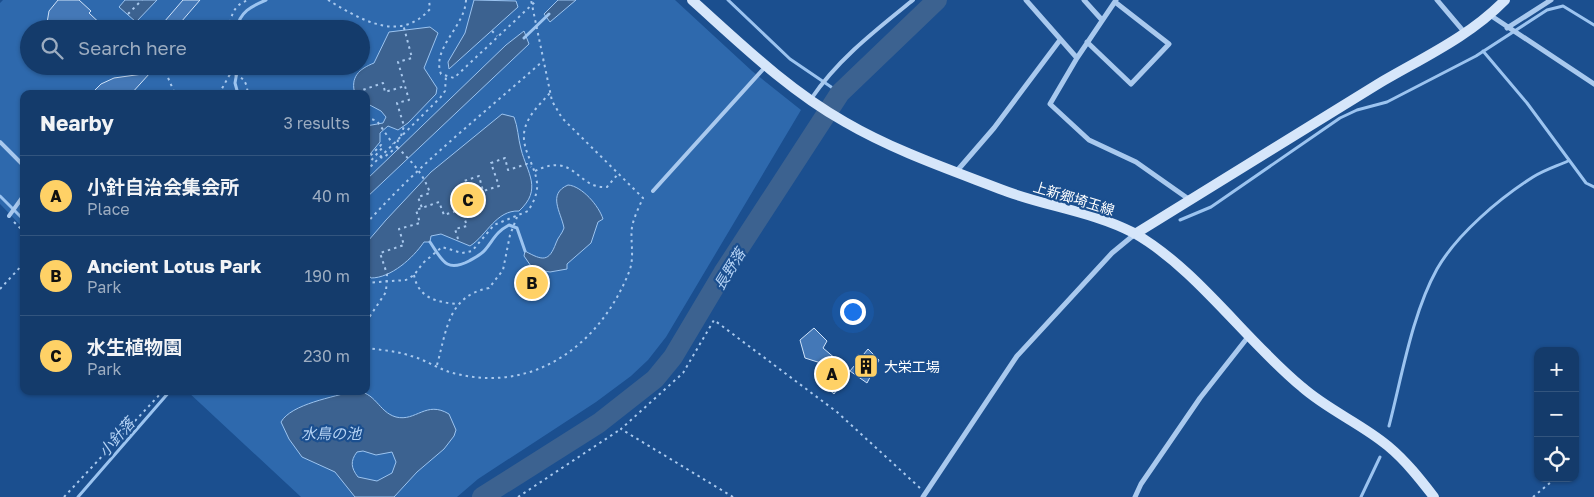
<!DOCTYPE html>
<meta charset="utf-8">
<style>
:root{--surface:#143b6b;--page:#214673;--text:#f1f3f6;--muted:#9dadc1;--line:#33557e;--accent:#ffd166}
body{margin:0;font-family:"Golos Text","Noto Sans JP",sans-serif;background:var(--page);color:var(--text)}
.controls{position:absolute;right:15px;bottom:15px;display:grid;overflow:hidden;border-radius:10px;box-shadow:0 1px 4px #0004}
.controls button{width:45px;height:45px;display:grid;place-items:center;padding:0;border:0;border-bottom:1px solid var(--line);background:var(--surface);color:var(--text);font:25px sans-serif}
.you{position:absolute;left:852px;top:311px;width:18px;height:18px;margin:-12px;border:4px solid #fff;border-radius:50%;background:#1a73e8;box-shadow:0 0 0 8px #1a73e833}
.badge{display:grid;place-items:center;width:32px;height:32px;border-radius:50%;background:var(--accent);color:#111;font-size:16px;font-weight:700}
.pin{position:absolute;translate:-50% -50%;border:2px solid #fff;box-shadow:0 1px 5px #0006}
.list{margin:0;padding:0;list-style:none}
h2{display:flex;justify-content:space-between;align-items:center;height:65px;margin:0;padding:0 20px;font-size:21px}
h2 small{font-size:16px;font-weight:400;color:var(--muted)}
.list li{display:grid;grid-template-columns:32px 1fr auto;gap:15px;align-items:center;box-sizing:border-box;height:80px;padding:0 20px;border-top:1px solid var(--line)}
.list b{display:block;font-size:19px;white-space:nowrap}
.list p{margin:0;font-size:16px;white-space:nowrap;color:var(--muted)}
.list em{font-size:16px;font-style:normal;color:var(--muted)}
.icon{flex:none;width:28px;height:28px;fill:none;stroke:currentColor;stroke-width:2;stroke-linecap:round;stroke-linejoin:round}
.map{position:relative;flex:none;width:1594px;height:497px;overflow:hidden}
.search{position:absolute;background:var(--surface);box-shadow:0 1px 4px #0004;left:20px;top:20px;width:350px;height:55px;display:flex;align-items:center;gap:12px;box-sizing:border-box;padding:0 18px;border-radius:28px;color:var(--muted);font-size:19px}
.panel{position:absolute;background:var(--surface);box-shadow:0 1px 4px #0004;left:20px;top:90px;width:350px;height:305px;border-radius:10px}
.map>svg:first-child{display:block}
.green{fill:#2e69ad;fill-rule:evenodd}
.water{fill:#3c6290;stroke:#9cc4f0;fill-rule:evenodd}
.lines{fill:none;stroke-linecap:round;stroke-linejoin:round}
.stream{stroke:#9cc4f0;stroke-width:3}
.river{stroke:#3c6290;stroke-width:20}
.building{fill:#4478b7;stroke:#cfe3fa}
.path{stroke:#a9c9ee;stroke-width:2;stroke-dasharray:2.5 4;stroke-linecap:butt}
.lane{stroke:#a9c9ee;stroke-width:4}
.street{stroke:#a9c9ee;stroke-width:5}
.secondary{stroke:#d6e6fa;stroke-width:10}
.labels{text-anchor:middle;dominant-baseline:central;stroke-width:4.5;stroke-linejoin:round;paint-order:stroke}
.street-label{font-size:14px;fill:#fff;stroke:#1b4f8f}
.poi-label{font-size:14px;fill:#fff;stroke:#1b4f8f;text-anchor:start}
.water-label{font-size:15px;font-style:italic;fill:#b5d3f5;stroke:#1b4f8f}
</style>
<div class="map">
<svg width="1594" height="497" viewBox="0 0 1594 497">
<rect width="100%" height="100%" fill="#1b4f8f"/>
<!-- green -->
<path class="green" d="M 3,0 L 675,0 L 752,71 L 801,110 L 666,337 L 648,360 L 631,376 L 596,402 L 478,479 L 457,497 L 301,497 L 187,391 L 366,391 L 366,94 L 24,94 L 24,229 L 0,204 L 0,3 ZM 29,29 L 361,29 L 361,66 L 29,66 Z"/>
<!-- water -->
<path class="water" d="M 125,0 L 157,0 L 136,22 L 119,7 Z
M 474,0 L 516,1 L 518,7 L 449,69 L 448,62 L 465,33 Z
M 558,0 L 576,0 L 550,22 L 544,14 Z
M 430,27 L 438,33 L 424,68 L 437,88 L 436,94 L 408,123 L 398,130 L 388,126 L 380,133 L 380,142 L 366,159 L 366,126 L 383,123 L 386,117 L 381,111 L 366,103 L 366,94 L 355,94 C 350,77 359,69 374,63 L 389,32 Z
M 524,31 L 529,44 L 366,198 L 366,180 L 506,45 Z
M 502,114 L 514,117 C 518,127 518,138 521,149 C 527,173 543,189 519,211 C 496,210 487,235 470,246 L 441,234 L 431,236 L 430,242 L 424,242 C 413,258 391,278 371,278 L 366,272 L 368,241 L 386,220 L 431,172 Z
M 568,185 C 582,186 599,206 603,219 L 598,222 L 591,243 L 567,264 L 567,269 L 550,272 L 533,269 L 524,256 L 525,251 C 543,261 549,262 556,243 C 558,237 562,234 564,228 C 561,212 547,194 568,185 Z
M 354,391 C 376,391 378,412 396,417 C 416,422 426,400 449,414 L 456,430 L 454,436 L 444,449 L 417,472 L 394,497 L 355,497 L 335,472 L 302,457 L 289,439 L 281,422 C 291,404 334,397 354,391 ZM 363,451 L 376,455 L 392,452 L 396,462 L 392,473 L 377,481 L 358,477 C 351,468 350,461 357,452 Z"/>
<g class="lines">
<!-- stream -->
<path class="stream" d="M 728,0 L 790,59 L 840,93
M 237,29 C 239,12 252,6 266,0
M 524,38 L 549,14
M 1483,51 L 1527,103 L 1586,183 L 1594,187
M 238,66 L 235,83 L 238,94
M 0,196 L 24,220
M 1180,220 L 1211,207 L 1340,118 L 1357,110 L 1387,102 L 1476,56 L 1547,10 L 1563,6 L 1594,25
M 430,242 C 442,260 446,273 469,261 C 474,258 481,255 485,250 C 494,239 496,232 509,225 L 517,228 L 525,251
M 1389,426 C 1402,376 1412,314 1437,269 C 1457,234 1500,198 1533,177 C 1544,170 1557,166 1568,161
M 78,497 L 170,391
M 1361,497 L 1380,457"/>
<!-- river -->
<path class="river" d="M 482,497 L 599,423 L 655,379 L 673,357 L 723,273 L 840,93 L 937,0"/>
</g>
<!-- building -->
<path class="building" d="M 58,0 L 79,0 L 91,11 L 89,13 L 106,29 L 49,29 L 47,23 L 49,11 Z
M 183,0 L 200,0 L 175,29 L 158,29 Z
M 150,73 L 131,94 L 91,94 L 101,84 L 114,78 Z
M 814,328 L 827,341 L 823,348 L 850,371 L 834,394 L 815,377 L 824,364 L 805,358 L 800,340 Z
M 868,349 L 879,360 L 867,383 L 850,371 Z"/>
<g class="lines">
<!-- path -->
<path class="path" d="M 328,0 C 360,19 399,44 430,9 L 429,0
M 466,0 C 465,27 431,48 441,74 L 454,78 L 537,0
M 128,14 L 142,0
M 229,29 C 231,15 234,4 249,0
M 492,31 L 497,36
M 163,66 L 175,94
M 231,66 L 230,74 C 244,77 246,80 248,94
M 219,94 L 230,74
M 351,94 L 383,83 L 385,92 L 405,86
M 366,117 L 377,121 L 393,144
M 401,136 L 404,126 L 397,103 L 409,100 L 398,62 L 412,58 L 403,24
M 397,147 C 412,162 423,173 430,193 L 418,197 L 422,208
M 380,157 L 383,158 L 397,147 L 398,139
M 366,160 L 381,145 L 383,147 L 368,164 L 369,168
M 366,171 L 440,98 L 445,91 L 446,76
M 535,171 C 576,151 576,189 607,187 L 618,174
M 14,222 L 24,232
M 366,224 C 419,164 483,114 543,61
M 458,239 L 455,229 L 467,226 L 457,196 L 467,193 L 464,181 L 479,176 L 483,191 L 499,186 L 491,163 L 505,158 L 508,170 L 527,164 L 531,167
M 414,275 C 418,298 437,302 456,304
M 366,283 L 406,280 L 414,275 L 423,263 L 442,247 L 462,253 L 472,251 L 494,225 L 528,211 C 532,205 536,197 537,189 C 539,168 519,150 525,128 C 529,114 541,103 550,93
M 0,289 L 24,263
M 366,322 L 386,292 L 387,274 L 380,253 L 404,245 L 399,229 L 420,223 L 416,210 L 439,202 L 444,215 L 462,209
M 366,348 C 381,350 397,351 411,356 C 427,360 441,371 457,374 C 536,393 601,343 629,272 C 635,257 630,242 632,227 C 634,217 639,207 643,198 L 562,118 L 552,101 L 531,0
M 437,365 C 447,329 448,296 489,288 L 503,270 L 510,235 L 517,217
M 64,497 L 163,391
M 518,497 L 621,429
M 733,497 L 621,429 L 683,373 L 714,320 L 837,412 L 920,488
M 1533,497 L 1551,482"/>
<!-- lane -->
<path class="lane" d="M 811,99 C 838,59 876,30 913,0
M 0,142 L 24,166
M 653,191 L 766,66
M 9,216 L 24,195"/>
<!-- street -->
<path class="street" d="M 1026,0 L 1077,58 L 1050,104 L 1089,140 L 1136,162 L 1190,200
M 1084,0 L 1102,20
M 1437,0 L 1465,33
M 1490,15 L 1594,84
M 1507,28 L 1551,0
M 1087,42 L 1131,84 L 1169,44 L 1115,2
M 1077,58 L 1116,0
M 956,172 L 994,128 L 1060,40
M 923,497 L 1017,356 L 1112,253 L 1135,234
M 1135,497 L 1141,484 L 1200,398 L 1248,337"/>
<!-- secondary -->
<path class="secondary" d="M 692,0 C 740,43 788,90 845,122 C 893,150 948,169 1000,189 C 1043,206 1092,211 1134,233 C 1197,269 1245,340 1302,387 C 1328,410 1362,424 1388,446 C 1406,461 1420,479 1434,497
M 1135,234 C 1216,184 1297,134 1378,84 C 1422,58 1469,37 1505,0"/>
</g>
<!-- icons -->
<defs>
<symbol id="building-square" viewBox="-11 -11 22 22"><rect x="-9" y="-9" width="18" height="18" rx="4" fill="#ffd166" stroke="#1b4f8f"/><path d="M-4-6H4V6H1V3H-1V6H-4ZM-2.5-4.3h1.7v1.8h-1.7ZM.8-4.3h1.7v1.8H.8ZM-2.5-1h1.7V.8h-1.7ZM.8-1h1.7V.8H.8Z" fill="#111"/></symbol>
</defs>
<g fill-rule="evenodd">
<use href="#building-square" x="852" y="352" width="28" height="28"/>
</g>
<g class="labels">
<!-- street labels -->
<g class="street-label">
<text transform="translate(1074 198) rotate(17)">上新郷埼玉線</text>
</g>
<!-- poi labels -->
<g class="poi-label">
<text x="884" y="366">大栄工場</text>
</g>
<!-- water labels -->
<g class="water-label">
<text transform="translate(729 269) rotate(-58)">長野落</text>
<text x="331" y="433">水鳥の池</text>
<text transform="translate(116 437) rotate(-49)">小針落</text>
</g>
</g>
</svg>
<div class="controls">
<button>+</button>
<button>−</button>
<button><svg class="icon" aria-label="locate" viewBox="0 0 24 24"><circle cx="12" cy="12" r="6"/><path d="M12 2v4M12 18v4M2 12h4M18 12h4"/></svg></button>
</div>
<div class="you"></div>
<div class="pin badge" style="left:832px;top:374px">A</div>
<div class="pin badge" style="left:532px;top:283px">B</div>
<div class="pin badge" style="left:468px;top:200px">C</div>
<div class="search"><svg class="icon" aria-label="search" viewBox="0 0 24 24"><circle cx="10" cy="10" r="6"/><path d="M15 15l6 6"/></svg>Search here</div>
<section class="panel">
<h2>Nearby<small>3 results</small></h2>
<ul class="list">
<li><span class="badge">A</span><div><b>小針自治会集会所</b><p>Place</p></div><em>40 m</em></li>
<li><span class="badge">B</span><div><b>Ancient Lotus Park</b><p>Park</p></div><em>190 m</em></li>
<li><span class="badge">C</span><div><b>水生植物園</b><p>Park</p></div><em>230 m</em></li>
</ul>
</section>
</div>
